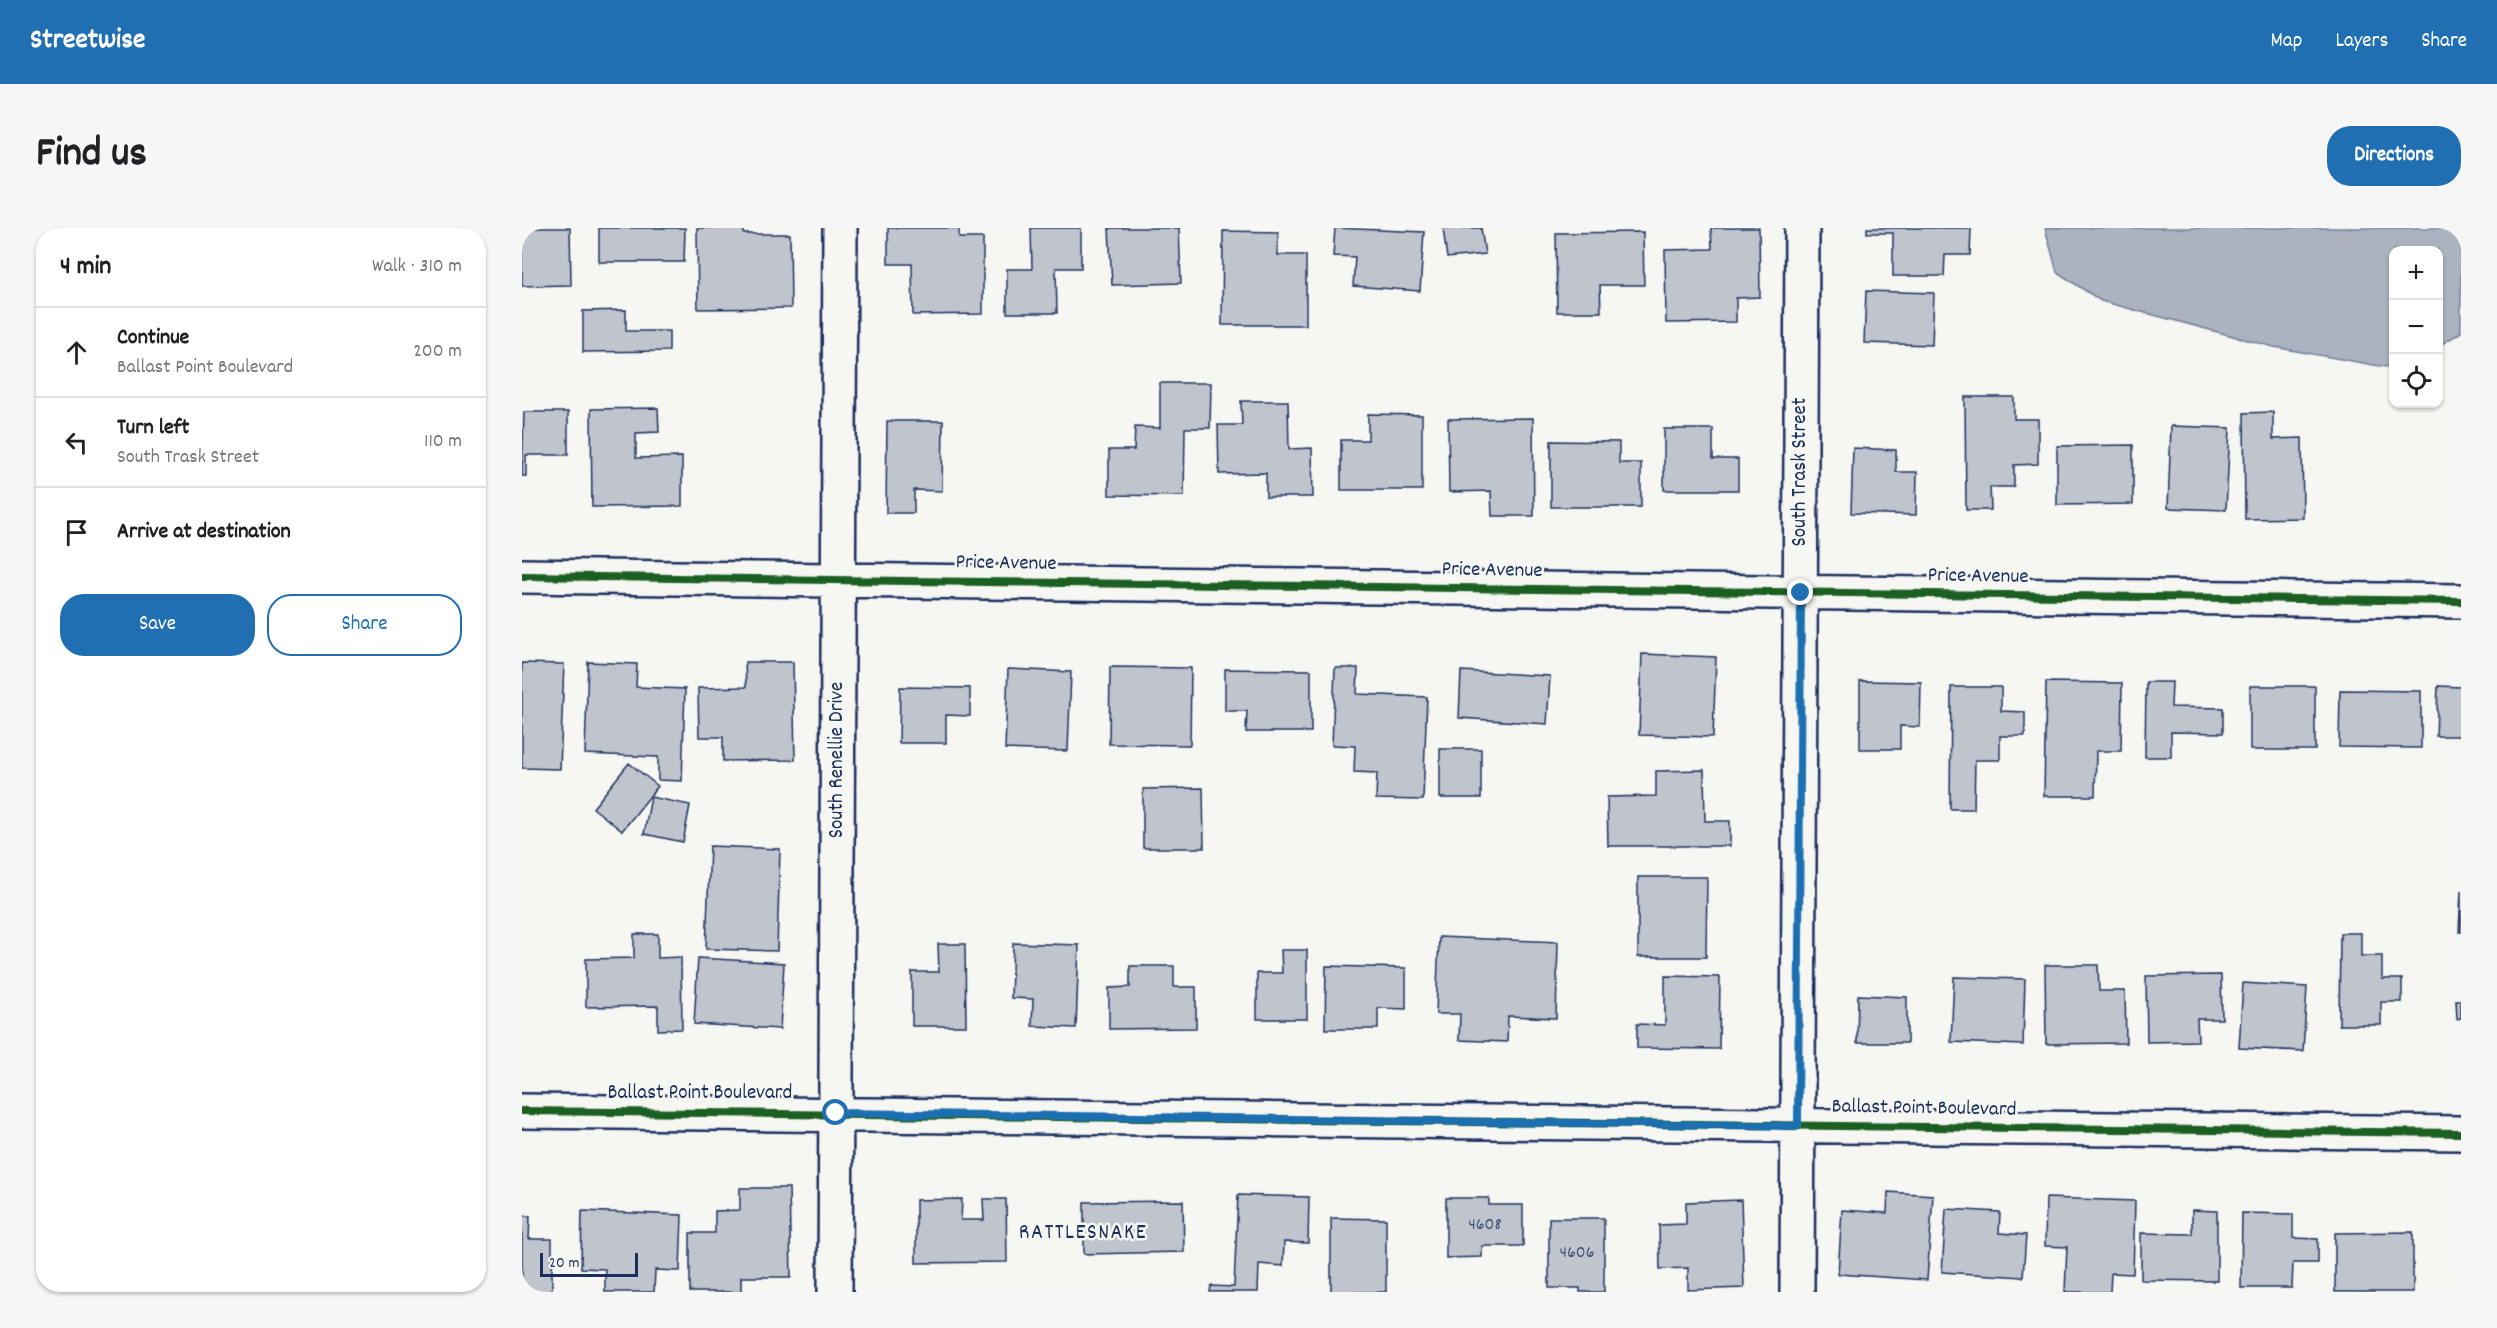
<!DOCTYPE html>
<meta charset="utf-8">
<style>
:root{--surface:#fff;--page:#f6f6f6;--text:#202124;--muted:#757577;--line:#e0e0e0;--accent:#1f6fb2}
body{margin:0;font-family:Dekko,sans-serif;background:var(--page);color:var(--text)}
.controls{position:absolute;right:18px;top:18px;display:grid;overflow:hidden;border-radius:12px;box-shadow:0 2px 4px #0004}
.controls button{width:54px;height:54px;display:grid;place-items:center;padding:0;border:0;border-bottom:2px solid var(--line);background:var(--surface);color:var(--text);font:30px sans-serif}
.scale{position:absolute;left:18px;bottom:15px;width:98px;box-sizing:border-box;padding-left:6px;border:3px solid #1b2f5e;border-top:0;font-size:16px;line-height:21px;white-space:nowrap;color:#1b2f5e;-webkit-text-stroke:4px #f6f6f2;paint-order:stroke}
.stop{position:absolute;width:18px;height:18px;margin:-14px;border:4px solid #1f6fb2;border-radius:50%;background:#fff}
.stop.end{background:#1f6fb2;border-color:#fff;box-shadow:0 2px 6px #0008}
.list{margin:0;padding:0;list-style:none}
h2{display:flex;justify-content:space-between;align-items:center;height:78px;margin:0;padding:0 24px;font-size:26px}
h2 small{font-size:20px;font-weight:400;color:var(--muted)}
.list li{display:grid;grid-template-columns:39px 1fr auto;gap:18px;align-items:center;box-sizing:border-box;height:90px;padding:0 24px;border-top:2px solid var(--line)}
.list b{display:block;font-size:22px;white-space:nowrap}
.list p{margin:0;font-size:20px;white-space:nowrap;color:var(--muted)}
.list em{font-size:20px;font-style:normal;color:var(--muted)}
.actions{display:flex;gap:12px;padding:18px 24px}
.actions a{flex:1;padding:14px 0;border:2px solid var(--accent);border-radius:24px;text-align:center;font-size:21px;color:var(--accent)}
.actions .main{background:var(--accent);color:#fff}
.icon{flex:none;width:33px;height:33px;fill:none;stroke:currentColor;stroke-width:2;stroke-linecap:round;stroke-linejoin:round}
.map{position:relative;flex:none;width:1939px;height:1064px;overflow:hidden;border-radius:24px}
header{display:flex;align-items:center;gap:36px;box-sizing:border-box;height:84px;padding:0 30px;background:var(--accent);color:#fff}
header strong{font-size:28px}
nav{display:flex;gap:33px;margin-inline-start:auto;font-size:21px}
.intro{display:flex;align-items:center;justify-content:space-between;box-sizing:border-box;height:144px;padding:0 36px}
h1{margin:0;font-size:42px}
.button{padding:15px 27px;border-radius:24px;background:var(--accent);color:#fff;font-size:21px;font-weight:700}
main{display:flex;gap:36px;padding:0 36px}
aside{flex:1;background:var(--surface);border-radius:24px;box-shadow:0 2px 4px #0004}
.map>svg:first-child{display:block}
.water{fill:#abb2c0;stroke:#717e99;stroke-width:1.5}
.building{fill:#c0c4cd;stroke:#1b2f5e;stroke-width:1.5}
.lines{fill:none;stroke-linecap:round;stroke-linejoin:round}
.minor-casing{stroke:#1b2f5e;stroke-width:38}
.minor{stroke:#f6f6f2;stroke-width:33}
.cycleway-casing{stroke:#f6f6f2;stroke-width:11}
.cycleway{stroke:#1b5e20;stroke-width:8}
.route{stroke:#1f6fb2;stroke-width:8}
.labels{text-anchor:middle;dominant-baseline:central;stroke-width:5;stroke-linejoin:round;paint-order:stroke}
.number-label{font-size:18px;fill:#44547a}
.street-label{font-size:21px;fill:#1b2f5e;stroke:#f6f6f2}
.neighbourhood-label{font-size:22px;letter-spacing:1.5px;fill:#1b2f5e;stroke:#f6f6f2}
</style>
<header>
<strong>Streetwise</strong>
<nav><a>Map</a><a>Layers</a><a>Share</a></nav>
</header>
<div class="intro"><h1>Find us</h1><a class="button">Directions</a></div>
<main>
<aside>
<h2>4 min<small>Walk · 310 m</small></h2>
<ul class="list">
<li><svg class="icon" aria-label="ahead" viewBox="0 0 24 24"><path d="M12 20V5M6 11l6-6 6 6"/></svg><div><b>Continue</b><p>Ballast Point Boulevard</p></div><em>200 m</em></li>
<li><svg class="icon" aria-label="left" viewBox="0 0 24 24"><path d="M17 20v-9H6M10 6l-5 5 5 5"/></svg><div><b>Turn left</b><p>South Trask Street</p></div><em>110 m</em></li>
<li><svg class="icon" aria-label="arrive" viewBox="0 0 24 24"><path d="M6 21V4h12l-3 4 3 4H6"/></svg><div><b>Arrive at destination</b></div></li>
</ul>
<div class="actions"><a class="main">Save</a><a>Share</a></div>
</aside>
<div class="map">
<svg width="1939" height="1064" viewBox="0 0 1939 1064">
<rect width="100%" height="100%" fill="#f6f6f2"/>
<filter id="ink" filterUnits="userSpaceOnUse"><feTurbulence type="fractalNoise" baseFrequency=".0167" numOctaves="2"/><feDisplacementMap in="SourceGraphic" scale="12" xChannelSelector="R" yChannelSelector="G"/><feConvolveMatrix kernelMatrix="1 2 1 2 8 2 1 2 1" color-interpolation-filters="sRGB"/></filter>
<g filter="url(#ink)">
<!-- water -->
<path class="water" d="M 1523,0 L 1939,0 L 1939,104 L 1917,118 L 1916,22 L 1872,22 L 1871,136 L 1863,139 L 1752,119 L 1579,73 L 1535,44 Z"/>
<!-- building -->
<path class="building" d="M 0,0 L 48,0 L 49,57 L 0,58 Z
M 77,0 L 163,0 L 162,34 L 77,34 Z
M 175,0 L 222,0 L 222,6 L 268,6 L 269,80 L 176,81 Z
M 366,0 L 437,0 L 437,10 L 461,10 L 461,86 L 391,87 L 390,36 L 366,36 Z
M 509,0 L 559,0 L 559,40 L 534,40 L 535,85 L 485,85 L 485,41 L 510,41 Z
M 587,0 L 657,0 L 659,55 L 590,57 Z
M 813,0 L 902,4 L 898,63 L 831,58 L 833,29 L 811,28 Z
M 921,0 L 959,0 L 963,26 L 925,30 Z
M 1189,0 L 1237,0 L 1238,69 L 1214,70 L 1214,94 L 1144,95 L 1143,22 L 1190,21 Z
M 1345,0 L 1449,0 L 1448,27 L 1423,27 L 1422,48 L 1371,48 L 1371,5 L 1345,5 Z
M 701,3 L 756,4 L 756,27 L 784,27 L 784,97 L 700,97 Z
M 1121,4 L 1122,57 L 1078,57 L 1079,84 L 1035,84 L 1034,5 Z
M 1344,63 L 1412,65 L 1410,117 L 1342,115 Z
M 104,82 L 104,103 L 147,103 L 147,123 L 61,124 L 61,83 Z
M 638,155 L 689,155 L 688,200 L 663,200 L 662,268 L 587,267 L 587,222 L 612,222 L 613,199 L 638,200 Z
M 1443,169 L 1492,169 L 1492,191 L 1516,191 L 1516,236 L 1492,237 L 1492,259 L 1468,259 L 1469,282 L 1444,282 Z
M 719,173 L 766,173 L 767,221 L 790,220 L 791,269 L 744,269 L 744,245 L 697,246 L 696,197 L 720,197 Z
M 136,180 L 137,204 L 114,205 L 114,230 L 160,229 L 160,278 L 70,279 L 69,181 Z
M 2,184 L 46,184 L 46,227 L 4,227 L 4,248 L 0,248 Z
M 1751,184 L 1751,211 L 1780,210 L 1781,290 L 1723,291 L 1722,185 Z
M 846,186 L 900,187 L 900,262 L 819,262 L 819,212 L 846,212 Z
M 1011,190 L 1012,288 L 970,288 L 969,263 L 927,264 L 926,191 Z
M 365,193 L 421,193 L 420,263 L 392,262 L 392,285 L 364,285 Z
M 1649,198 L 1708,200 L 1704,282 L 1646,280 Z
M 1142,201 L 1191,201 L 1191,231 L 1216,231 L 1216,262 L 1142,262 Z
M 1029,213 L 1097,214 L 1097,235 L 1119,235 L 1119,279 L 1029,279 Z
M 1611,217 L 1611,276 L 1535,277 L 1535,218 Z
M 1331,220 L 1374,222 L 1374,244 L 1395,244 L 1394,287 L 1329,285 Z
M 1120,426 L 1194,429 L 1191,509 L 1117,507 Z
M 66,434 L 115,436 L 114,459 L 163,461 L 160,553 L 136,552 L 136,529 L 63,526 Z
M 223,434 L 271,434 L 273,532 L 201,533 L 201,509 L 177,509 L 176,460 L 224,459 Z
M 0,435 L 42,436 L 38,541 L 0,540 Z
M 588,439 L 669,440 L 668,517 L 587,516 Z
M 813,440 L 836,440 L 835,466 L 905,469 L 901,572 L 854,571 L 855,545 L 832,544 L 833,518 L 810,517 Z
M 486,441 L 549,444 L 546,523 L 483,521 Z
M 703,441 L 789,442 L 789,504 L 724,504 L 725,483 L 703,483 Z
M 939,443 L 1028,448 L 1025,496 L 937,490 Z
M 1338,453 L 1399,454 L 1398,499 L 1378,498 L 1378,521 L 1338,521 Z
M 1524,454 L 1600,455 L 1599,523 L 1574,523 L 1573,568 L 1522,568 Z
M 1624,454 L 1650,454 L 1649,479 L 1701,480 L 1701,505 L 1649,504 L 1649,529 L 1623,529 Z
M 1728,458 L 1793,458 L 1793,522 L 1728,522 Z
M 1916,458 L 1939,459 L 1939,508 L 1914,508 Z
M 378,459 L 448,460 L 448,488 L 424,487 L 424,515 L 377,515 Z
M 1429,459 L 1479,459 L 1479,483 L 1503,484 L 1503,508 L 1478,508 L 1478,532 L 1453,532 L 1452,581 L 1428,581 Z
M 1818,462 L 1899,463 L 1899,520 L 1817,519 Z
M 918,521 L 959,521 L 959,570 L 918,570 Z
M 107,535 L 136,558 L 100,603 L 71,580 Z
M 1182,542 L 1183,593 L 1208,593 L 1208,618 L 1086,618 L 1085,569 L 1134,568 L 1134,543 Z
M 681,560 L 682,620 L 621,620 L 621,561 Z
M 129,569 L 168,577 L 161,614 L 122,606 Z
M 188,618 L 258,621 L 255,723 L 184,721 Z
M 1116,649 L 1185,649 L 1184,729 L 1116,729 Z
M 1939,663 L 1939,704 L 1937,704 Z
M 1818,705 L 1839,705 L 1839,728 L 1860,728 L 1860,751 L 1880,751 L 1880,774 L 1859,774 L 1859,797 L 1817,797 Z
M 112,706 L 136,706 L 136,730 L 159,729 L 160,801 L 136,802 L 136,778 L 64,779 L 64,731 L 112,730 Z
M 917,709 L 1036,714 L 1034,790 L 986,788 L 985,814 L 937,812 L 938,786 L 914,786 Z
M 491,715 L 557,717 L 554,800 L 510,798 L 511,771 L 489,770 Z
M 416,716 L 443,716 L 444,798 L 390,798 L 390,744 L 417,744 Z
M 759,722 L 785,722 L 785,791 L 735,791 L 735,745 L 760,745 Z
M 176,730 L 262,735 L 258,801 L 172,796 Z
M 1523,737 L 1576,737 L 1577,763 L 1603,763 L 1604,815 L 1524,816 Z
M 608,738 L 652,738 L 652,759 L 674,759 L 674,800 L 587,801 L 587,760 L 608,759 Z
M 804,738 L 884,740 L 884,781 L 856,780 L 856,801 L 803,801 Z
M 1699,747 L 1700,791 L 1675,791 L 1676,813 L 1625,814 L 1624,748 Z
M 1143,748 L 1198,749 L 1197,821 L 1115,820 L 1115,796 L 1143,797 Z
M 1432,749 L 1503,751 L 1501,817 L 1429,814 Z
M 1721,755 L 1785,759 L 1781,823 L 1717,820 Z
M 1336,767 L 1385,769 L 1385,815 L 1335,815 Z
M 1934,772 L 1939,772 L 1939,790 L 1935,791 Z
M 218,960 L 267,960 L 269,1049 L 219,1049 L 219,1064 L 168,1064 L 168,1005 L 193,1005 L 193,983 L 218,982 Z
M 1366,964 L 1411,967 L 1405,1052 L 1316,1046 L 1320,982 L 1365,985 Z
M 716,967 L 787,969 L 786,1015 L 762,1014 L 761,1038 L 737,1036 L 736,1064 L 688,1064 L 689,1058 L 712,1059 Z
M 924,970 L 967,970 L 967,977 L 1001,977 L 1001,1018 L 960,1018 L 960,1029 L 924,1030 Z
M 1524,970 L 1613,973 L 1611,1046 L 1589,1045 L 1588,1064 L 1543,1064 L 1545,1019 L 1523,1018 Z
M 440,971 L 439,992 L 462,992 L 461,971 L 484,971 L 485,1034 L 394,1035 L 394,972 Z
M 1219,972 L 1222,1060 L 1166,1062 L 1166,1040 L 1138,1041 L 1137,997 L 1164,996 L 1164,974 Z
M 661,973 L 662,1024 L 562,1026 L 562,974 Z
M 1424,981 L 1478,984 L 1477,1005 L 1504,1007 L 1501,1049 L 1420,1044 Z
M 1670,982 L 1695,983 L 1695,1053 L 1619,1052 L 1619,1005 L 1670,1006 Z
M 60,983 L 160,987 L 158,1043 L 133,1042 L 132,1064 L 83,1064 L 83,1041 L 59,1040 Z
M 1720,985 L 1771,986 L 1771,1010 L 1796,1011 L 1796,1035 L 1771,1035 L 1770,1060 L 1719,1060 Z
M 0,988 L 8,988 L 7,1011 L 30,1011 L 30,1064 L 0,1064 Z
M 809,990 L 864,991 L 864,1064 L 809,1064 Z
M 1027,990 L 1082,990 L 1082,1064 L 1058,1064 L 1058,1060 L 1027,1060 Z
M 1891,1004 L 1891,1064 L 1813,1064 L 1813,1005 Z"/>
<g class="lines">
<defs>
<path id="minor" d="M 0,348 L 1939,373
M 0,883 L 1939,905
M 313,1064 L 318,0
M 1275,1064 L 1280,0"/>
</defs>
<!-- minor casing -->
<use href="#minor" class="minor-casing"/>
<!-- minor -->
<use href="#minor" class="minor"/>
<defs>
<path id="cycleway" d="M 0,348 L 1939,373
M 0,883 L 1939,905"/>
</defs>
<!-- cycleway casing -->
<use href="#cycleway" class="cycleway-casing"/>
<!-- cycleway -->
<use href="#cycleway" class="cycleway"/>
</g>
</g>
<g class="lines" filter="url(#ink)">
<!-- route -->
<path class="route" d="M 314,885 L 1276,898 L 1279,365"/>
</g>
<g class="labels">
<!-- number labels -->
<g class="number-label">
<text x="963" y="997">4608</text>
<text x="1055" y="1025">4606</text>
</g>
<!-- street labels -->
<g class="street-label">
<text transform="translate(1279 244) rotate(-90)">South Trask Street</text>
<text transform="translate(484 336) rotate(1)">Price Avenue</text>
<text transform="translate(970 343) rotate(1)">Price Avenue</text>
<text transform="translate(1456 349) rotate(1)">Price Avenue</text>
<text transform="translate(316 532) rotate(-90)">South Renellie Drive</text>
<text x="178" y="866">Ballast Point Boulevard</text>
<text transform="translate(1402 881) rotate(1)">Ballast Point Boulevard</text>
</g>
<!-- neighbourhood labels -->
<g class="neighbourhood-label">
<text x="561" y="1005">RATTLESNAKE</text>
</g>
</g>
</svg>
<div class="controls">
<button>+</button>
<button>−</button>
<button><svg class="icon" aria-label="locate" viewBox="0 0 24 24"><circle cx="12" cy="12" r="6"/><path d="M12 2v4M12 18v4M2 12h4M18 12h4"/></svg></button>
</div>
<div class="scale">20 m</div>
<div class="stop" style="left:314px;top:885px"></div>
<div class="stop end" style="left:1279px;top:365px"></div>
</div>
</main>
